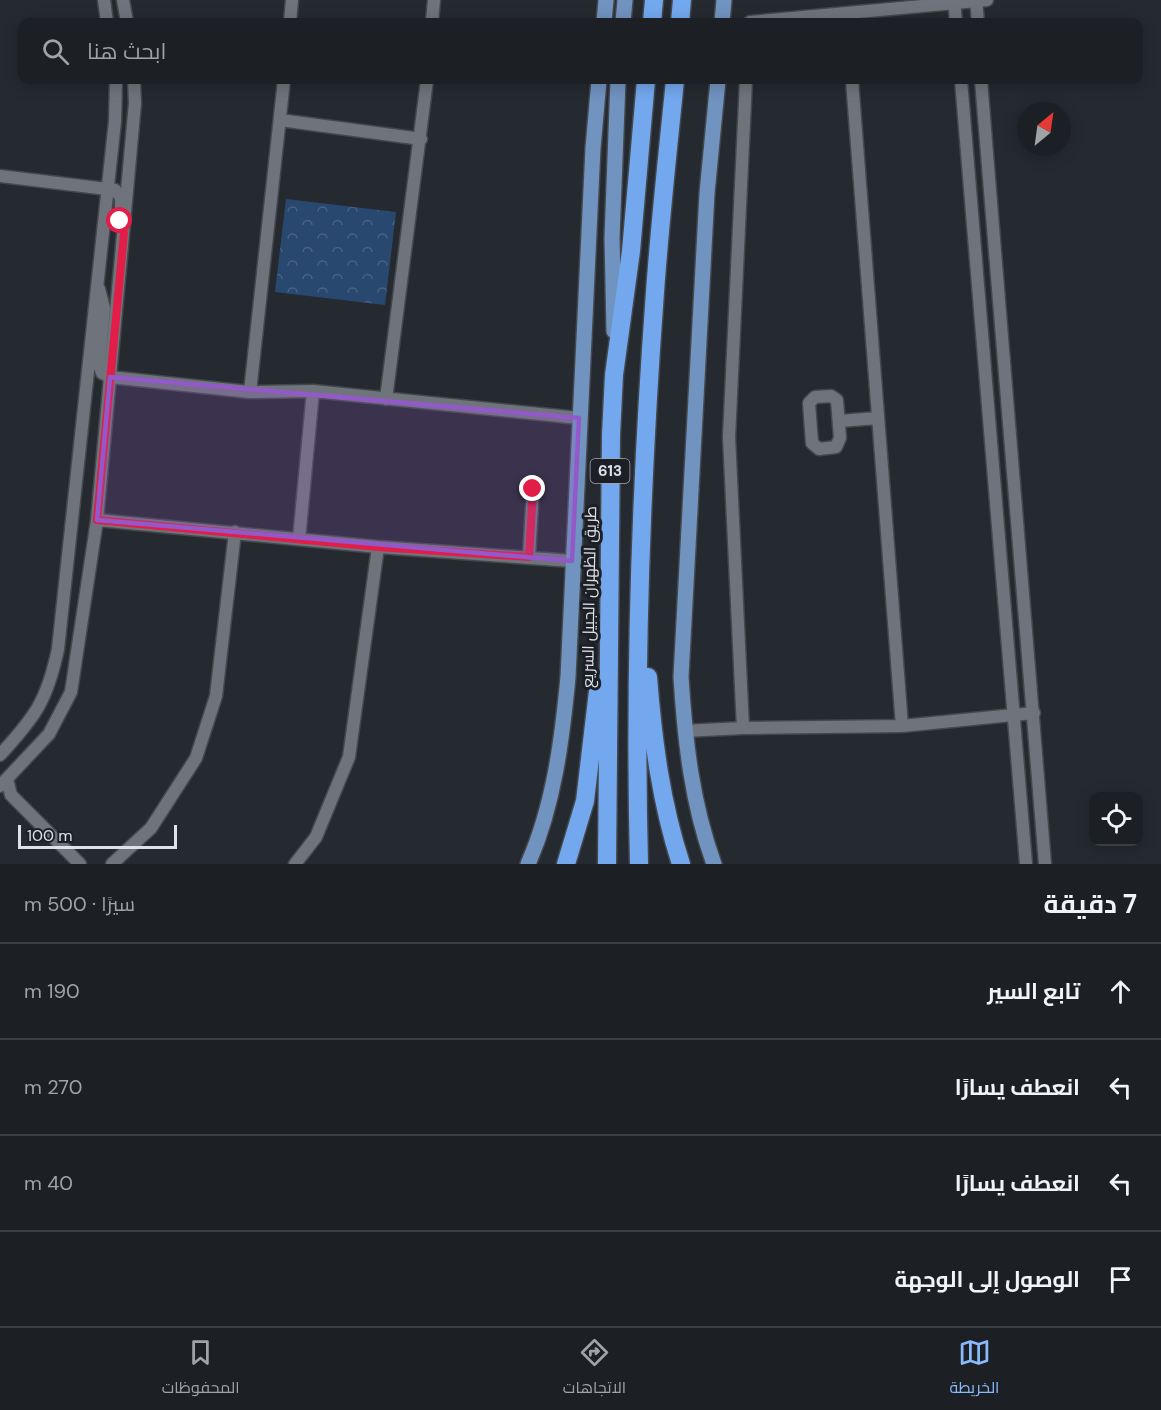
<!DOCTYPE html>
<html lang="ar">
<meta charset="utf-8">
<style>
:root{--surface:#1c2024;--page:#292d31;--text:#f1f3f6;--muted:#a0a3a6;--line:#3a3e41;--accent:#89bafc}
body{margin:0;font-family:"DM Sans",Cairo,sans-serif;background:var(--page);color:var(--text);direction:rtl}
.controls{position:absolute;right:18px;bottom:18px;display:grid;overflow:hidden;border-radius:12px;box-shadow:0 3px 15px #0003}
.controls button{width:54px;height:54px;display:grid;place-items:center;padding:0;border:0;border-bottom:2px solid var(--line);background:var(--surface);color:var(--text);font:30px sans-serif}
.compass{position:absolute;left:1017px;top:102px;width:54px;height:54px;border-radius:50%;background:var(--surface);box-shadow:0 3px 15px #0003;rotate:29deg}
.scale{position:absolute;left:18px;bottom:15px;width:159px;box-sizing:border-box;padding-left:6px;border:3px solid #dee1e5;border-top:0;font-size:16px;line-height:21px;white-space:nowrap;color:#dee1e5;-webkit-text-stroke:4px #1c2026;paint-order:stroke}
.stop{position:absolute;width:18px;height:18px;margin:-14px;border:4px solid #e11d48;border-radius:50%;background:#fff}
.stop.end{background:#e11d48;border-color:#fff;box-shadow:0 2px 6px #0008}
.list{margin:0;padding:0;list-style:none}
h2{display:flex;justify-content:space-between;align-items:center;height:78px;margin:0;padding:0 24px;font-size:26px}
h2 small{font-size:20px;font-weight:400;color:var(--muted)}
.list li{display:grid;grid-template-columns:39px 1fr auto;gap:18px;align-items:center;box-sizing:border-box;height:96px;padding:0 24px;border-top:2px solid var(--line)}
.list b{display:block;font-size:22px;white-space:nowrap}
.list em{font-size:20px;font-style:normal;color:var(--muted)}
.icon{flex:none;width:33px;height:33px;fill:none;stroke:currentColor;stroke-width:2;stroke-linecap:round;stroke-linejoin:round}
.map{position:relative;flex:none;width:1161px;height:864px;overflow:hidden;direction:ltr}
.search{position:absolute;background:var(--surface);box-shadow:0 3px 15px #0003;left:18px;right:18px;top:18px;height:66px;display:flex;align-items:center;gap:15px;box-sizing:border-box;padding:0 21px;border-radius:12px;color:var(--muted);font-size:22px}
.sheet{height:462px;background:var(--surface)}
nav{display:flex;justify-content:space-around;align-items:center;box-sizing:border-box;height:84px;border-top:2px solid var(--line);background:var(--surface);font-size:16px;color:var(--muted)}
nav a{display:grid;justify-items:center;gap:3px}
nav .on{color:var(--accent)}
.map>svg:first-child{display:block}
.park{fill:url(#park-crowns)}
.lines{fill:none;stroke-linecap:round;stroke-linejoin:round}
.minor-casing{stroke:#44484d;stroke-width:15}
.major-casing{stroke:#44484d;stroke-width:18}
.highway-casing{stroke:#44484d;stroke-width:21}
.minor{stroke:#6f747c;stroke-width:12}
.major{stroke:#7193c0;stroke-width:15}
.highway{stroke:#73a8ee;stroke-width:18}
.route{stroke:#e11d48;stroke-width:8}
.marked{fill:#9459c8;fill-opacity:0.2;stroke:#9459c8;stroke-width:4.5;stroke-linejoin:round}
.labels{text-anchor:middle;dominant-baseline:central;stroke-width:6;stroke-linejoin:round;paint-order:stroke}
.shield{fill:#1c2026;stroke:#a4a7ac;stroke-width:1.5}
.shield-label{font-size:15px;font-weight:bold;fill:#dee1e5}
.street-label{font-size:16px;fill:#dee1e5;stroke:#1c2026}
</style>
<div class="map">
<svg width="1161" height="864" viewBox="0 0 1161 864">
<defs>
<pattern id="park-crowns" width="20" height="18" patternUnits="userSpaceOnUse" patternTransform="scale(1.5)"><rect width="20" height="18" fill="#294870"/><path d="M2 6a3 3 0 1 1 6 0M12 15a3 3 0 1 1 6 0" fill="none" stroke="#486284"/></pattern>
</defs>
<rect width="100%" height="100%" fill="#252a30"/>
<!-- park -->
<path class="park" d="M 286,199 L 396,212 L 385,305 L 275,292 Z"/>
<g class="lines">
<defs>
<path id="minor" d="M 104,0 L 107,22
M 123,0 L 127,22
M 954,0 L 956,22
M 976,0 L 978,22
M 290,22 L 292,0
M 432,22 L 434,0
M 750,22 L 987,0
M 746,80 L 729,437 L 743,728 L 902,726 L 1034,713
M 852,80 L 902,726
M 961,80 L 1026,864
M 981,80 L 1045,864
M 280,120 L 421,139
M 0,176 L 115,190 L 121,197 L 121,208
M 99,289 L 104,308 L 99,365 L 102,373 L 110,377 L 250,392 L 313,391 L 579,418
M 250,392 L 284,80
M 831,396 L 837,400 L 840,438 L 836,447 L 819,449 L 812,443 L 809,403 L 815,397 Z
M 386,399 L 427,80
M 839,421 L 878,418
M 97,520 L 378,547 L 572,561
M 299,539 L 313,391
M 529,557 L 533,489
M 684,731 L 743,728
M 0,755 C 35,717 47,701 58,649 L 115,121 L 116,80
M 7,779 L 11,795 L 80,864
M 0,786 L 49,734 L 71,692 L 97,520 L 135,103 L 134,80
M 112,864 L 151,828 L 196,758 L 216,696 L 235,532
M 295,864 L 316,837 L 349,757 L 378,547"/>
<path id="major" d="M 604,22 L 606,0
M 623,22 L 625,0
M 722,22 L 724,0
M 614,331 L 612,238 L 618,80
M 528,864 C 554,805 562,740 568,677 L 593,148 L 599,80
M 714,864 C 692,804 685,741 681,677 L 707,193 L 718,80"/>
<path id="highway" d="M 652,22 L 654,0
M 680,22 L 682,0
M 648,677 C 653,741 661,803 681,864
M 566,864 L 585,801 L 598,691
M 607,864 L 611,435 L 614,375 L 631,251 L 646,80
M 639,864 C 634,673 641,482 655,292 C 660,221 668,150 675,80"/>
</defs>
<!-- minor casing -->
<use href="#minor" class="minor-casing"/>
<!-- major casing -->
<use href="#major" class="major-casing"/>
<!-- highway casing -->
<use href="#highway" class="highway-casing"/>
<!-- minor -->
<use href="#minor" class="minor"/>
<!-- major -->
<use href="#major" class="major"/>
<!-- highway -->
<use href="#highway" class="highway"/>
</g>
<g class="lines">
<!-- route -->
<path class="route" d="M 120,221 L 124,233 L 97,520 L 378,547 L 529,557 L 533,489"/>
</g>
<!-- marked area -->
<path class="marked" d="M 110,377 L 579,418 L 572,561 L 97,520 Z"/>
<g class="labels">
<!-- shield labels -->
<rect class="shield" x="590.5" y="459" width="39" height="24" rx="4.5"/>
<g class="shield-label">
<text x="610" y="471">613</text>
</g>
<!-- street labels -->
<g class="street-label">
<text transform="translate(589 597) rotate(-89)">طريق الظهران الجبيل السريع</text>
</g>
</g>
</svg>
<div class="controls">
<button><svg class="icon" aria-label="locate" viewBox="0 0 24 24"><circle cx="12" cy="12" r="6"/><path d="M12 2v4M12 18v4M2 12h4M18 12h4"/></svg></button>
</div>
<svg class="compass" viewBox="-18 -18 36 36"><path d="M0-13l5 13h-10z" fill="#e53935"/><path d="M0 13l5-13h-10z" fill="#a0a3a6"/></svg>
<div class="scale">100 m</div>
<div class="stop" style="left:120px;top:221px"></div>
<div class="stop end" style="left:533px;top:489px"></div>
<div class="search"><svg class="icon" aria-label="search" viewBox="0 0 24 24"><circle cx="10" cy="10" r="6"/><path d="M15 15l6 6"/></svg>ابحث هنا</div>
</div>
<section class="sheet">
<h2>7 دقيقة<small>سيرًا · 500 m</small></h2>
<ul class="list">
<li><svg class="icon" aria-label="ahead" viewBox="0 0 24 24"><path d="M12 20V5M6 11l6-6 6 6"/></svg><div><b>تابع السير</b></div><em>190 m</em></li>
<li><svg class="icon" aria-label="left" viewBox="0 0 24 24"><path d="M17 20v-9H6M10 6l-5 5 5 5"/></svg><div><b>انعطف يسارًا</b></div><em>270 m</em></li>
<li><svg class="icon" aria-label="left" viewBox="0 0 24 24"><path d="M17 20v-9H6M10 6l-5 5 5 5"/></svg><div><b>انعطف يسارًا</b></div><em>40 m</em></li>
<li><svg class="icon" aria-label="arrive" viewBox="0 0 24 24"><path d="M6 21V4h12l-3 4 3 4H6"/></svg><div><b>الوصول إلى الوجهة</b></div></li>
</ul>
</section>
<nav>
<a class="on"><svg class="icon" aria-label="map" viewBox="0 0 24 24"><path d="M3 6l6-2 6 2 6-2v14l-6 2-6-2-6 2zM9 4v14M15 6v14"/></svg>الخريطة</a>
<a><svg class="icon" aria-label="directions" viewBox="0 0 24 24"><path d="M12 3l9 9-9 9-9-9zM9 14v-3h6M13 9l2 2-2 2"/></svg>الاتجاهات</a>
<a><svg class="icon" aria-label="saved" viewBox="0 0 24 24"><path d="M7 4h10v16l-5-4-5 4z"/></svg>المحفوظات</a>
</nav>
